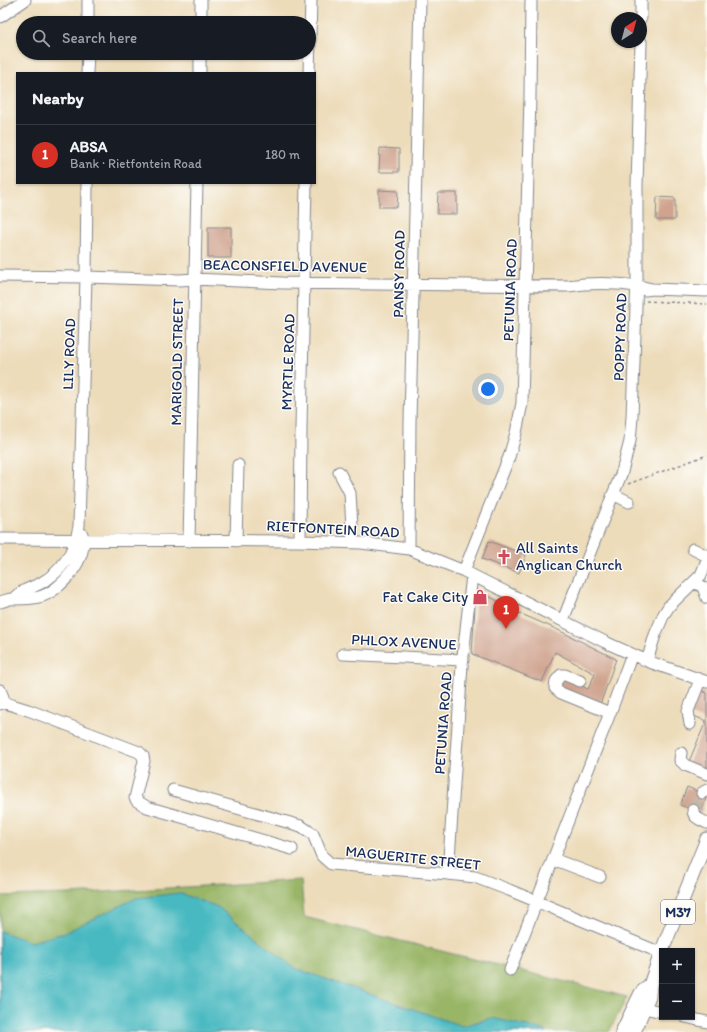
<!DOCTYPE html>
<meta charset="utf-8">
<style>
:root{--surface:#171b24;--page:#242831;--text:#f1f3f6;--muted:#9ea1a6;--line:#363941;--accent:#d93025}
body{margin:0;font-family:Itim,sans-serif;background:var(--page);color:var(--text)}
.controls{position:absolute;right:12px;bottom:12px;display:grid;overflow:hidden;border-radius:0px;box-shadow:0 1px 3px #0004}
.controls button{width:36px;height:36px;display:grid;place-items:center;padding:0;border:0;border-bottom:1px solid var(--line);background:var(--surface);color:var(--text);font:20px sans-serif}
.compass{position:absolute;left:611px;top:12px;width:36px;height:36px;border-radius:50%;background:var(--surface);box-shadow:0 1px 3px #0004;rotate:36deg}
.you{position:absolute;left:488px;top:389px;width:14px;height:14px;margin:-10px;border:3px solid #fff;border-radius:50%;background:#1a73e8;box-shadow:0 0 0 6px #1a73e833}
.badge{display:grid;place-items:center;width:26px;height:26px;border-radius:50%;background:var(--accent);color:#fff;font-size:13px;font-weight:700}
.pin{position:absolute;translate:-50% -33px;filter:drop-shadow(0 1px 2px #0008)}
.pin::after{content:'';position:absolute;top:21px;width:14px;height:12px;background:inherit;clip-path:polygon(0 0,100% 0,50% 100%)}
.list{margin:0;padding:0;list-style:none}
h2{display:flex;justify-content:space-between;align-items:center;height:52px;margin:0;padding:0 16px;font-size:17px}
h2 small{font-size:13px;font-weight:400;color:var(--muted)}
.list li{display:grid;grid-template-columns:26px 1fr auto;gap:12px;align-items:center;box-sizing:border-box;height:60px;padding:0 16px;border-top:1px solid var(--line)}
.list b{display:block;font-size:15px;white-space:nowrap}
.list p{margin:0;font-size:13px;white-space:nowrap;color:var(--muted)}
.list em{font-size:13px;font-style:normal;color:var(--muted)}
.icon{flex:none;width:22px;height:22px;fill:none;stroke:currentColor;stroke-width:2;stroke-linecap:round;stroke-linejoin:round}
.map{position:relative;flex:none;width:707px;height:1032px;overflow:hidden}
.search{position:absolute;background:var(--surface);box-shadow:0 1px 3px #0004;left:16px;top:16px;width:300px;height:44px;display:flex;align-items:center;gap:10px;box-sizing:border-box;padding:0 14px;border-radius:22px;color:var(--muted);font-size:15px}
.panel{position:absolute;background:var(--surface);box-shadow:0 1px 3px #0004;left:16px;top:72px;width:300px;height:112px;border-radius:0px}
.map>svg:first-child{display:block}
.forest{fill:#99b566;stroke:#5a7262}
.water{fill:#4ab9c1;stroke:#327490}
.building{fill:#cfa38e}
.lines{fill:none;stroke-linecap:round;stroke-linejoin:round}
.minor-tunnel{stroke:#c3b9a8;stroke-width:11;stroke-dasharray:11 5.5;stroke-linecap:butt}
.minor-casing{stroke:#84868c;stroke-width:13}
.major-casing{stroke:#84868c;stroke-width:15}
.path{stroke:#84868c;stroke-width:1.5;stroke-dasharray:3 3;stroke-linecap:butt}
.minor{stroke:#fff;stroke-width:11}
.major{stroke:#fff;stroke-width:13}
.labels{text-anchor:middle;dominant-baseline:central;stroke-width:3;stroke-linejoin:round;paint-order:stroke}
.shield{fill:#fdfcf7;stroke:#5f6c8c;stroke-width:1}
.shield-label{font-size:14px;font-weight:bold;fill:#1b2f5e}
.street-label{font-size:15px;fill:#1b2f5e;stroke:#fdfcf7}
.poi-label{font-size:15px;fill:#1b2f5e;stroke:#fdfcf7;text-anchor:start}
</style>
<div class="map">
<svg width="707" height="1032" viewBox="0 0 707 1032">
<rect width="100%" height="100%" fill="#fdfcf7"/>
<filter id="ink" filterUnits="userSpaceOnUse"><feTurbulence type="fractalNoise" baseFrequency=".025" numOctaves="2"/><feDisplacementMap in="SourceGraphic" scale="8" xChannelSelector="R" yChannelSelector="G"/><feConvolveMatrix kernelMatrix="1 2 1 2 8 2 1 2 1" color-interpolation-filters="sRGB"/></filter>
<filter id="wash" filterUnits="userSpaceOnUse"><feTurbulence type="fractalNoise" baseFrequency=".012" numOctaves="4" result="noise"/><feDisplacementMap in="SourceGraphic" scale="16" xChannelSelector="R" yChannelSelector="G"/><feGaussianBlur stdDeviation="0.9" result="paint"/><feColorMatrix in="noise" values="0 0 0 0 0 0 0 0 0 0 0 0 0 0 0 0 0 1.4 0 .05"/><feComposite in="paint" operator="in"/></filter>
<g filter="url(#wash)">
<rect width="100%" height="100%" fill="#eddcba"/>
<!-- forest -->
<path class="forest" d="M 301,880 L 304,917 L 627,997 L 609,1032 L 0,1032 L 0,896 L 70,894 Z"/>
<!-- water -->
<path class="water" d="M 179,893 L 218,907 L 294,968 L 462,1026 L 492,1018 L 544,1030 L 546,1032 L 0,1032 L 0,931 L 31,942 L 64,933 L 136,898 Z"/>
<g id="blocks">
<!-- building -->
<path class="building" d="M 380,148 L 399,149 L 399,172 L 379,172 Z
M 379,190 L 398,191 L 397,207 L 379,207 Z
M 438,193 L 457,193 L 457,214 L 437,214 Z
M 657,197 L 675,198 L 675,220 L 656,220 Z
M 208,227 L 231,227 L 231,258 L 208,258 Z
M 489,541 L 526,555 L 519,573 L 482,559 Z
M 476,589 L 519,613 L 556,629 L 616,659 L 600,705 L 558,688 L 562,677 L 588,689 L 595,674 L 555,652 L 542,682 L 472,654 Z
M 700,690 L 707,693 L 707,773 L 688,764 L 706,721 L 689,714 Z
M 687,787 L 707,795 L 701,813 L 680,805 Z"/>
</g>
</g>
<g filter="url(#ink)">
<use href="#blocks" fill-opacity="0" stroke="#84868c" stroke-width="1"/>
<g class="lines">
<!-- minor-tunnel -->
<path class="minor-tunnel" d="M 693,810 L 702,793"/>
<defs>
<path id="minor" d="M 0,17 L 25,0
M 641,18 L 641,0
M 88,23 L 88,0
M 201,23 L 201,0
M 87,73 L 88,53
M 200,73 L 200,53
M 309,73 L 311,0
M 0,276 L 86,277 L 180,280 L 194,279 L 283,283 L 568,286 C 594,282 627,283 652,289
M 645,290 L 652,289 L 707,291
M 339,472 L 350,493 L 353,543
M 613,494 L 629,502
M 0,539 L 300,541 L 361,543 L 409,549 L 464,571 L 605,642 L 647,661 L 707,682
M 189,541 L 197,183
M 236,541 L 238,465
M 300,541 L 301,429 L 306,183
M 409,549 L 410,422 L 420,0
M 693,549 L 707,556
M 464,571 L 509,457 L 516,433 L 522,403 L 530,97 L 531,0
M 694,582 L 703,587 L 707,598
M 14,598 C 21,590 32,588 41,583 C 63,571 75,550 79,526 L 86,277 L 87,183
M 0,602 C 5,601 10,598 15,599 C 23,599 31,599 39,597 C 61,592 90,556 82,534
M 563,620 L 622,472 L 630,441 L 632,417 L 637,279 L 637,186 L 641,42
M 343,654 L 463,660
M 647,661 L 655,635 L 664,614 L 669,606 L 701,575 L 707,560
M 580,681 L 565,675 L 561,675 L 556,681 L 555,688 L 561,693 L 610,713
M 0,690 L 3,697 L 0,704
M 2,702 L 28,710 L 139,752 L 143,756 L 144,761 L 135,798 L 137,801 L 147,807 L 292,849
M 690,724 L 688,711 L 700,680
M 681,753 L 680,760 L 685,765 L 707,774
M 173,790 L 301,826 L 313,834 L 322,856 L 331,864 L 448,874 L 475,877 L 509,890 L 661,953
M 702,793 L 707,790
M 693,810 C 693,818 701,820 707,823
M 553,859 L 600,877
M 448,874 L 462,665 L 472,575
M 510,970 L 610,713 L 632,654
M 644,1008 L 662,1012
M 685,1017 L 707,1022"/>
<path id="major" d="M 622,1032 L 641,993 L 647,987
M 634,1032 L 649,996 L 650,985 L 661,953 L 707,839"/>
</defs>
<!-- minor casing -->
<use href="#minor" class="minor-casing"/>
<!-- major casing -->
<use href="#major" class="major-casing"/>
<!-- path -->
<path class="path" d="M 646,301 L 707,304
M 628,484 L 707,455"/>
<!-- minor -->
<use href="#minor" class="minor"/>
<!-- major -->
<use href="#major" class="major"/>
</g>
</g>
<!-- icons -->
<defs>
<symbol id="church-bare" viewBox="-9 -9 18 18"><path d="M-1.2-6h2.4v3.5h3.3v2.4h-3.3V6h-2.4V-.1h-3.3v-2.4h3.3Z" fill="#d1495b" stroke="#fdfcf7" stroke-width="2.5" paint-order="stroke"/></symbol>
<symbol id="shop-bare" viewBox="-9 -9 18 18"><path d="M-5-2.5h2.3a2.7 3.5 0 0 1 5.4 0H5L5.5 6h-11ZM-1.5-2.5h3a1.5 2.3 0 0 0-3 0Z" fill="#d1495b" stroke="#fdfcf7" stroke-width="2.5" paint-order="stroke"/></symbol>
</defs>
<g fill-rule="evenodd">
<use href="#church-bare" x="493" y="546" width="22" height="22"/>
<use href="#shop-bare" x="469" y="586" width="22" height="22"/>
</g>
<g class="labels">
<!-- shield labels -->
<rect class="shield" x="661" y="900" width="34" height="24" rx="3"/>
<g class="shield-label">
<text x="678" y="912">M37</text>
</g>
<!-- street labels -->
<g class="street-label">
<text transform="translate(285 266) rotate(1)">BEACONSFIELD AVENUE</text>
<text transform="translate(399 274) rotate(-89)">PANSY ROAD</text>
<text transform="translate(510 290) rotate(-88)">PETUNIA ROAD</text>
<text transform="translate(620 337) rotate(-88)">POPPY ROAD</text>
<text transform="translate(69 354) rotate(-88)">LILY ROAD</text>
<text transform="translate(177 362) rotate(-89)">MARIGOLD STREET</text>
<text transform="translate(288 362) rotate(-88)">MYRTLE ROAD</text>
<text transform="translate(333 529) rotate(3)">RIETFONTEIN ROAD</text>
<text transform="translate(404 642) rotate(3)">PHLOX AVENUE</text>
<text transform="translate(443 723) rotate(-86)">PETUNIA ROAD</text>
<text transform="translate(413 858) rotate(6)">MAGUERITE STREET</text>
</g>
<!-- poi labels -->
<g class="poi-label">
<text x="516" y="548">All Saints<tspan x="516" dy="17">Anglican Church</tspan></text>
<text x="468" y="597" text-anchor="end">Fat Cake City</text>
</g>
</g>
</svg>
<div class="controls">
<button>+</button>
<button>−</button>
</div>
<svg class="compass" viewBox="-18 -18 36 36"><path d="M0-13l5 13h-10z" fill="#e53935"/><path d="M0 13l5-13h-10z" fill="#9ea1a6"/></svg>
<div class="you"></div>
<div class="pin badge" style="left:506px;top:629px">1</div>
<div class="search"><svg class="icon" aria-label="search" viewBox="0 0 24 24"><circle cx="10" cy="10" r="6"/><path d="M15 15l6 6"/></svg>Search here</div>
<section class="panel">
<h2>Nearby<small></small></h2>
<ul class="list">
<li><span class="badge">1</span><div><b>ABSA</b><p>Bank · Rietfontein Road</p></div><em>180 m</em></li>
</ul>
</section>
</div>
